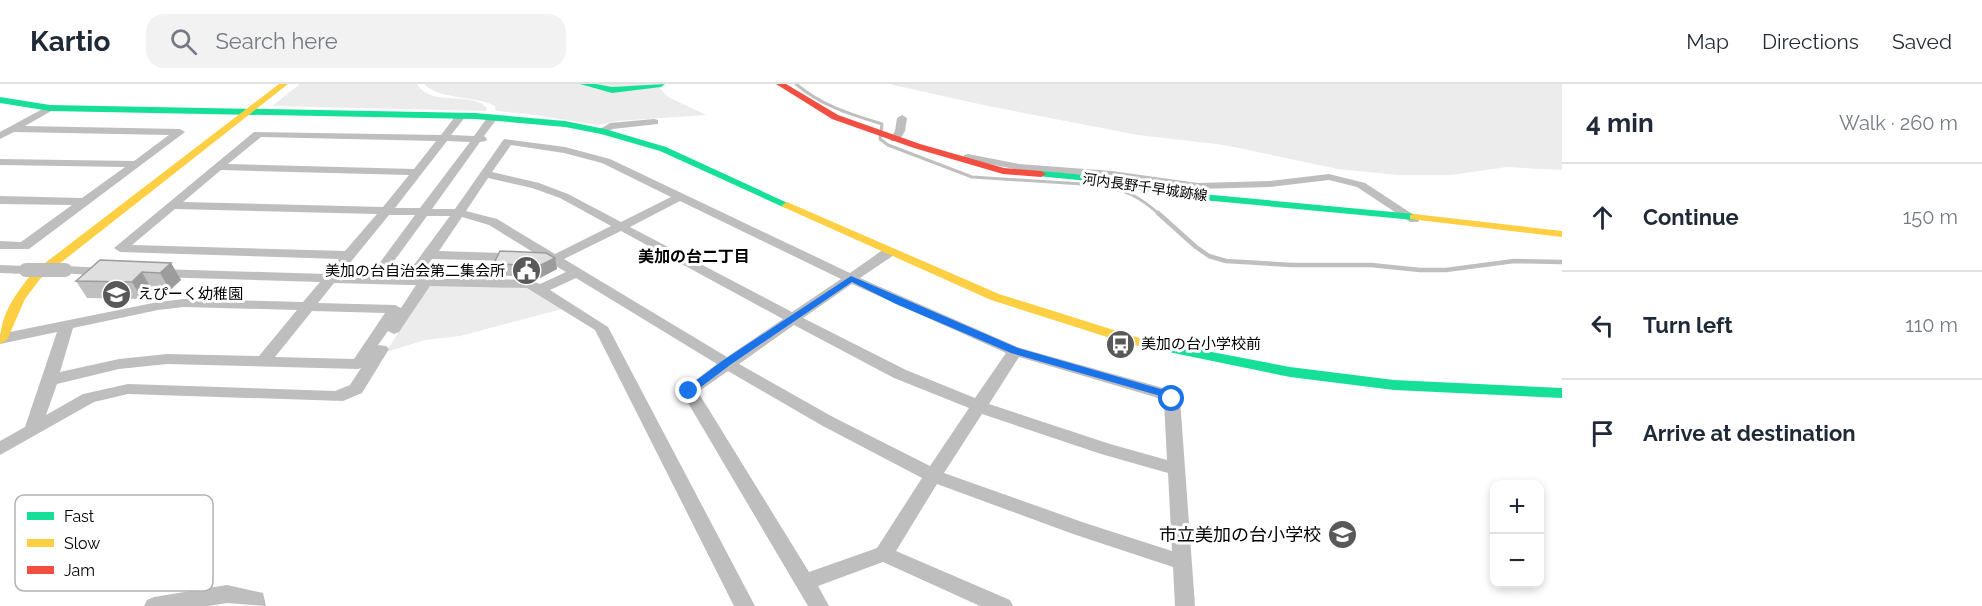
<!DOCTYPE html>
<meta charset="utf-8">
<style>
:root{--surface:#fff;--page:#f2f2f3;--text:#1f2937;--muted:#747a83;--line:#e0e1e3}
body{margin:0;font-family:Raleway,"Noto Sans JP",sans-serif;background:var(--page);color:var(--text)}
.controls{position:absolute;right:18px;bottom:18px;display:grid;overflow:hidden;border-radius:12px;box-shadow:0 3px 9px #0003}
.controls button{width:54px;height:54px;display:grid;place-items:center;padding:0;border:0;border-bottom:2px solid var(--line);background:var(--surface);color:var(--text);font:30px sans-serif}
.stop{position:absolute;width:18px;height:18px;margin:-14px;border:4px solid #1a73e8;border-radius:50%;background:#fff}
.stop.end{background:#1a73e8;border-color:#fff;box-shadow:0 2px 6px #0008}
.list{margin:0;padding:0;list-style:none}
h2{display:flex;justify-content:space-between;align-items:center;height:78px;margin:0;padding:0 24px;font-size:26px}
h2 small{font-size:20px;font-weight:400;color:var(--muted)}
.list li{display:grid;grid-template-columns:39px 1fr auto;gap:18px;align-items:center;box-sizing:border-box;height:108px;padding:0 24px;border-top:2px solid var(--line)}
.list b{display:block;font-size:22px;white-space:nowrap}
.list em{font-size:20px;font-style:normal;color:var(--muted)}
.icon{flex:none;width:33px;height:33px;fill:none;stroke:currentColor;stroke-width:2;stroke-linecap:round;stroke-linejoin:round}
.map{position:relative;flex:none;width:1562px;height:522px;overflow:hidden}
header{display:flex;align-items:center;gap:36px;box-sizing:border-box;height:84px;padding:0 30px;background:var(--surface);border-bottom:2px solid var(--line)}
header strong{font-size:28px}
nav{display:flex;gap:33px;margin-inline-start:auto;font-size:21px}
.search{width:420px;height:54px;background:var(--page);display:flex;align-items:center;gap:15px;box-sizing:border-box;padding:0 21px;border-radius:18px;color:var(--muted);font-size:22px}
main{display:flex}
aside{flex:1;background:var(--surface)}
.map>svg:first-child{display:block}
.green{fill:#ececec}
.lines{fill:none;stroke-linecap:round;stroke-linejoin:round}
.stream-far1{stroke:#bfbfbf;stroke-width:3}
.stream{stroke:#bfbfbf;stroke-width:4.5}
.street{fill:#bebebe;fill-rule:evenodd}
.fast{fill:#16e098;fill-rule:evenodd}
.slow{fill:#ffcf43;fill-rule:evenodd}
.jam{fill:#f24e42;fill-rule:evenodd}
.street-bridge{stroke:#bebebe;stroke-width:14}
.wall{fill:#c0c0c0}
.shaded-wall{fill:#9c9c9c}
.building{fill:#dfdfdf;stroke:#9c9c9c;stroke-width:1.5}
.route{fill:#1a73e8}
.labels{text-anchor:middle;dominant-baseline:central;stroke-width:6;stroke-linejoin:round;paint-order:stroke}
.far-street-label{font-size:14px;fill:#000;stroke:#fff}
.poi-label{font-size:15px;fill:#000;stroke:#fff;text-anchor:start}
.neighbourhood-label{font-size:16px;font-weight:bold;fill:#000;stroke:#fff}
.near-poi-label{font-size:18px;fill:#000;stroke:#fff;text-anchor:end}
.key{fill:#fff;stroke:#b2b2b2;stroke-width:1.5}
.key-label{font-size:16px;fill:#000}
</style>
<header>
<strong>Kartio</strong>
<div class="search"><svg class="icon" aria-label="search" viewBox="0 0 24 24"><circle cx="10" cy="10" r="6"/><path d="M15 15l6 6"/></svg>Search here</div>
<nav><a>Map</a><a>Directions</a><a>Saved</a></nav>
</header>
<main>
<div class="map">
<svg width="1562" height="522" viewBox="0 0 1562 522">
<rect width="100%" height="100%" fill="#fff"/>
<!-- green -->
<path class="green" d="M 300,0 L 417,0 C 431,24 471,6 487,24 L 486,27 L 272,22 Z
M 424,0 L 656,0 L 668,13 L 706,31 L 618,37 L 598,41 L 528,30 L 496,27 L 495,22 C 474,11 439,16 424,0 Z
M 889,0 L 1562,0 L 1562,86 L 1507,83 L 1451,91 L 1398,91 L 1338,85 L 1224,61 L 1138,51 L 988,22 Z
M 434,200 L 527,202 L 562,225 L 460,252 L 425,256 L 386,268 L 428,202 Z"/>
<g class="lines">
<!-- stream-far1 -->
<path class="stream-far1" d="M 796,0 C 822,22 850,30 882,40 L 880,55 L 888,61 L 972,93 L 1098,101 C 1127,107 1138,111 1160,131"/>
<!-- stream -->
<path class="stream" d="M 1158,129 L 1196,163 L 1209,172 L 1226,177 L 1292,181 L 1371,181 L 1420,186 L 1446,186 L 1514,177 L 1562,178"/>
<!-- street -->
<path class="street" d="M 50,21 L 53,22 L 53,26 L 25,42 L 180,45 L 185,48 L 29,165 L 0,165 L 0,157 L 21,158 L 72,121 L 0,120 L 0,112 L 82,114 L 125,83 L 0,81 L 0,75 L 134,77 L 169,51 L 14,48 L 0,55 L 0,48 Z
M 461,29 L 466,32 L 451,51 L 474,52 L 487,34 L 496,36 L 484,52 L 487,55 L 486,57 L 480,58 L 432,125 L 455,125 L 504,55 L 565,63 L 610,75 L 850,189 L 884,165 L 894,165 L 895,168 L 894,171 L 860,194 L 1020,264 L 1167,305 L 1180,315 L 1195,522 L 1175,522 L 1173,483 L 1073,450 L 937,400 L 896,467 L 1010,516 L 1013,522 L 980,522 L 883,478 L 818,502 L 829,522 L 808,522 L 681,307 L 717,280 L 576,194 L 550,206 L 608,243 L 755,522 L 734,522 L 595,246 L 527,204 L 430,202 L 399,248 L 394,250 L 388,247 L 378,261 L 386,262 L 389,265 L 362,309 L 343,317 L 128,310 L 94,318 L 0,371 L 0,357 L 25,343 L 57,248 L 0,260 L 0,250 L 158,218 L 184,215 L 303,218 L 320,198 L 157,193 L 150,189 L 157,185 L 326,190 L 339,175 L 120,168 L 114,164 L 254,48 L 441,51 L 457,30 ZM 261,53 L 436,57 L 414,85 L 228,80 ZM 447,57 L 470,58 L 420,124 L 395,124 ZM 511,61 L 564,69 L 602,79 L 671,113 L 621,138 L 568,110 L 539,99 L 492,88 ZM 221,86 L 409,91 L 383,123 L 183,118 ZM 488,94 L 532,104 L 560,114 L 611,142 L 555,170 L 497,135 L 466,127 ZM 680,117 L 841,195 L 792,228 L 630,143 ZM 175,125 L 377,130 L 345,167 L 132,161 ZM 389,131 L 415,131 L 370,192 L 340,191 ZM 427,132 L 450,132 L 405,193 L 383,192 ZM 462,133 L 489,141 L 536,170 L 439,167 ZM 621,147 L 783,235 L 727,273 L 564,175 ZM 432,175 L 549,178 L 566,188 L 540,200 L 530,196 L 418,193 ZM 334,199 L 409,201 L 416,201 L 401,224 L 395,221 L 318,219 ZM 852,200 L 1006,269 L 975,314 L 906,286 L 803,234 ZM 184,223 L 297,226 L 259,272 L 167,270 L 119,275 L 60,288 L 73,244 L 158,226 ZM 312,227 L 385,229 L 354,275 L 275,273 ZM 794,241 L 894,294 L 969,324 L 930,382 L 833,333 L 739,280 ZM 1019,273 L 1155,313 L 1164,318 L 1167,376 L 1110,360 L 989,320 ZM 167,280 L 358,285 L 361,284 L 350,301 L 335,307 L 128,300 L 83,310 L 46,331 L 57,300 L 119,285 ZM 728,287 L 821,341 L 922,394 L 877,464 L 809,488 L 698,308 ZM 982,330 L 1101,370 L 1168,389 L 1172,467 L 1085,439 L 944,389 Z
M 902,31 L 907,34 L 905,47 L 899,57 L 891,57 L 890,55 L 895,47 L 897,34 Z
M 654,35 L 658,36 L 658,40 L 613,45 L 602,50 L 597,47 L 610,39 Z
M 968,70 L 1019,80 L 1112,87 L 1198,99 L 1270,97 L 1329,90 L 1365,99 L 1420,135 L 1418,138 L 1410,138 L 1357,103 L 1329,96 L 1270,103 L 1198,105 L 1112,93 L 1019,86 L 964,75 L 964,71 Z
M 0,181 L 26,182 L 33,186 L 26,190 L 0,189 Z
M 65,182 L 106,184 L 113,188 L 106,192 L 60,189 L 58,186 L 60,183 Z
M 227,501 L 263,509 L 266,522 L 227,519 L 208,522 L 144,522 L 147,516 L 154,513 Z"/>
<!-- fast -->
<path class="fast" d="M 580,0 L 596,0 L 612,3 L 665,0 L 661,3 L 612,9 Z
M 0,13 L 50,21 L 475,29 L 565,37 L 605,45 L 666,63 L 792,121 L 787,124 L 783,123 L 660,67 L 601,50 L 565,43 L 475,35 L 50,27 L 0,19 Z
M 1041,87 L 1109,93 L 1181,108 L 1414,130 L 1419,133 L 1414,136 L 1181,114 L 1109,99 L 1037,92 L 1036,90 Z
M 1159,258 L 1290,283 L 1394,296 L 1562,304 L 1562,314 L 1394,306 L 1290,293 L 1154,265 L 1152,262 L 1154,259 Z"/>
<!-- slow -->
<path class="slow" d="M 279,0 L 288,0 L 40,195 L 25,215 L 7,256 L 0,260 C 0,230 14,213 32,189 Z
M 787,118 L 999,210 L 1136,253 L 1164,259 L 1166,262 L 1159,266 L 1129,260 L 991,216 L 783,123 L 782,121 Z
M 1414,130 L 1562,147 L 1562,153 L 1410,135 L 1410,131 Z"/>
<!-- jam -->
<path class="jam" d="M 776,0 L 786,0 L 838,31 L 920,60 L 1004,84 L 1041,87 L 1046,90 L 1041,93 L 1003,90 L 914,64 L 832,35 Z"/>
<!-- street-bridge -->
<path class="street-bridge" d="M 26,186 L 65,186"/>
</g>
<!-- wall -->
<path class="wall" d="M 555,174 L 557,185 L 540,194 L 497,191 L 494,179 Z
M 171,179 L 181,196 L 170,206 L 152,206 L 142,215 L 87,214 L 76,197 Z"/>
<!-- shaded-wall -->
<path class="shaded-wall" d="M 555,174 L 557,185 L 540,194 L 537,183 Z
M 171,179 L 181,196 L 170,206 L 160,189 Z
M 142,188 L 152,206 L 142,215 L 132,198 Z"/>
<!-- building -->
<path class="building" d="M 500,167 L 546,169 L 555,174 L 537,183 L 494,179 Z
M 100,176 L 171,179 L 160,189 L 142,188 L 132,198 L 76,197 Z"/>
<!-- route -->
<path class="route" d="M 851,192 L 1018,264 L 1164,306 L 1178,315 L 1172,319 L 1157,311 L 1011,269 L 896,220 L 852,198 L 730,281 L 693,309 L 686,309 L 686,304 L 722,277 Z"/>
<!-- icons -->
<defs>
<symbol id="civic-disc" viewBox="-11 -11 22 22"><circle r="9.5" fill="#595959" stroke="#fff"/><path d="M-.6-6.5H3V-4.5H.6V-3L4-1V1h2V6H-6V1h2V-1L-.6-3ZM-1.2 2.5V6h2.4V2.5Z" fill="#fff"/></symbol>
<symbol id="school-disc" viewBox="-11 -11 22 22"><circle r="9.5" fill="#595959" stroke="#fff"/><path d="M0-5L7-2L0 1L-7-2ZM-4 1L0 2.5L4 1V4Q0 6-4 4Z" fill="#fff"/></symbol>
<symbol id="bus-disc" viewBox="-11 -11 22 22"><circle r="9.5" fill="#595959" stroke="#fff"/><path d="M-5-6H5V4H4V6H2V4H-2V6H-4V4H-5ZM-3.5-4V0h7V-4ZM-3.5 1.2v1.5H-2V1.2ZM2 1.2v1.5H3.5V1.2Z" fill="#fff"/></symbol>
</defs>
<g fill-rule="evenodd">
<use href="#civic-disc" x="510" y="170" width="33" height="33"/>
<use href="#school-disc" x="100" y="194" width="33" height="33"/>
<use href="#bus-disc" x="1104" y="244" width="33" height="33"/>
<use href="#school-disc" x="1326" y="434" width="33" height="33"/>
</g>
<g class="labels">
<!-- far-street labels -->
<g class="far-street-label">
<text transform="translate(1145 103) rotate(8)">河内長野千早城跡線</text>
</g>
<!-- poi labels -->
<g class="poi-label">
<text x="505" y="187" text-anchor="end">美加の台自治会第二集会所</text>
<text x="138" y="210">えぴーく幼稚園</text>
<text x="1141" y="260">美加の台小学校前</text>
</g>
<!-- neighbourhood labels -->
<g class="neighbourhood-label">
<text x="694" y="172">美加の台二丁目</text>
</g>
<!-- near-poi labels -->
<g class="near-poi-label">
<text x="1321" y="450">市立美加の台小学校</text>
</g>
</g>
<!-- legend -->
<rect x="15" y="411" width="198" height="96" rx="9" class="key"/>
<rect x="27" y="428" width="27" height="8" fill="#16e098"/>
<rect x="27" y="455" width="27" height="8" fill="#ffcf43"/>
<rect x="27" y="482" width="27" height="8" fill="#f24e42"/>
<g class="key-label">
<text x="64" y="438">Fast</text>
<text x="64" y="465">Slow</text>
<text x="64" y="492">Jam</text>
</g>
</svg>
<div class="controls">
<button>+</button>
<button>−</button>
</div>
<div class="stop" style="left:1172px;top:315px"></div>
<div class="stop end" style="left:689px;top:307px"></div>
</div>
<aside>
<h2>4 min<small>Walk · 260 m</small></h2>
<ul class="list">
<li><svg class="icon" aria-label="ahead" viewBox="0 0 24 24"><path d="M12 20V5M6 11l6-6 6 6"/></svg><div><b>Continue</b></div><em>150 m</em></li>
<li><svg class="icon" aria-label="left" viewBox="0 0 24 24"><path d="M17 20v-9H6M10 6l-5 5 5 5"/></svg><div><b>Turn left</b></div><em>110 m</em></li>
<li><svg class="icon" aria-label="arrive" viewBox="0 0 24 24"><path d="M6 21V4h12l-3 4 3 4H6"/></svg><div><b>Arrive at destination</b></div></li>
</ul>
</aside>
</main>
